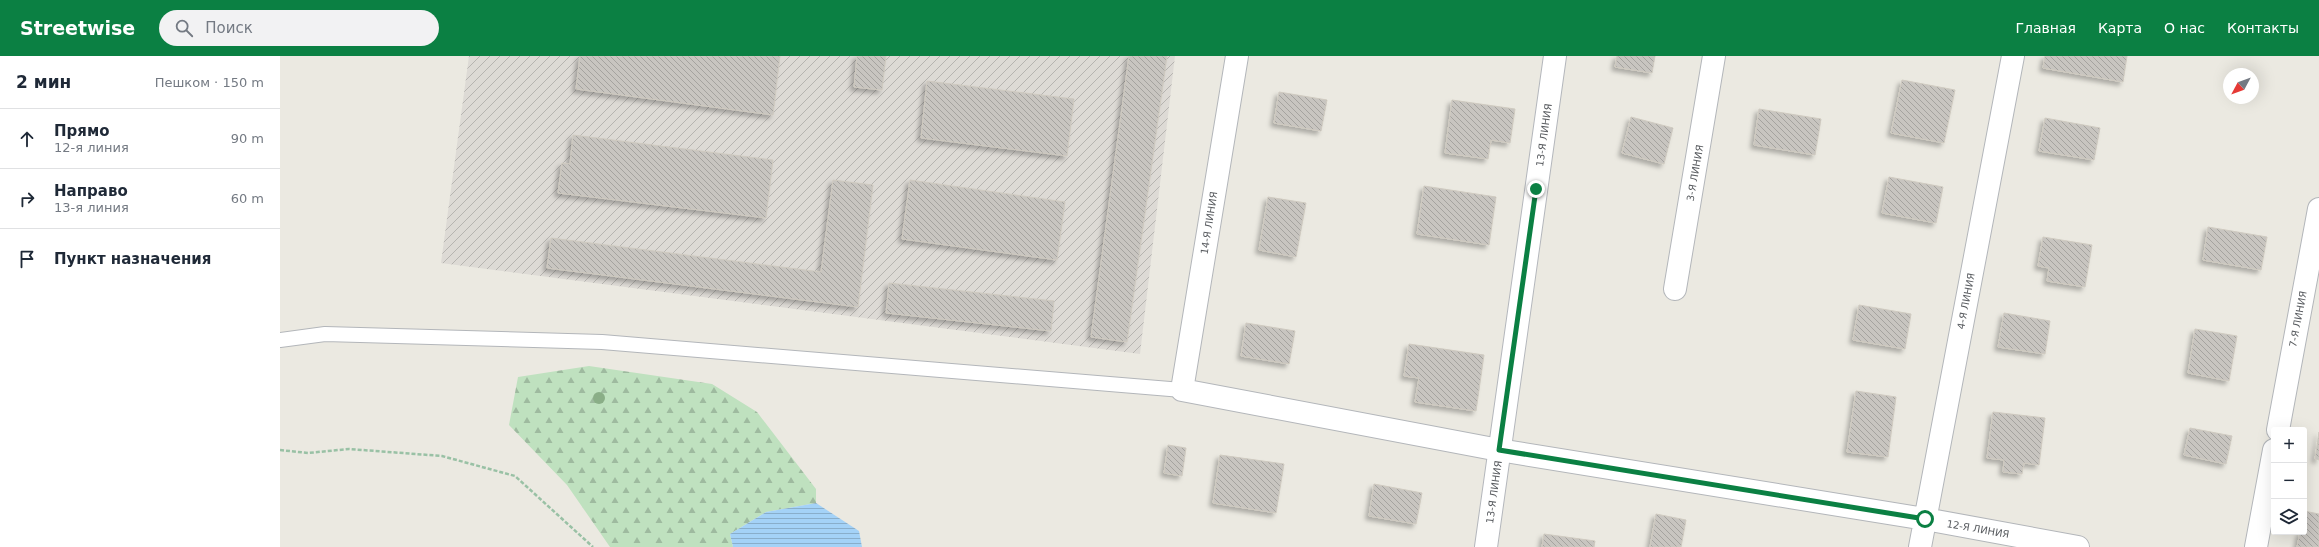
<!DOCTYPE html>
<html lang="ru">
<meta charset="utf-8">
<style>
:root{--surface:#fff;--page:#f2f2f3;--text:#1f2937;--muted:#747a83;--line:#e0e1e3;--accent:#0b8043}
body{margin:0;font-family:"DejaVu Sans",sans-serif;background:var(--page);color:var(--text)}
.controls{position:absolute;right:12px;bottom:12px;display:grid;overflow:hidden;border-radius:4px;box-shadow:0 4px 16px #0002}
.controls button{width:36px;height:36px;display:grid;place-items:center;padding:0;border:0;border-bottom:1px solid var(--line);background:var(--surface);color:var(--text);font:20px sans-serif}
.compass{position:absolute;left:1943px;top:12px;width:36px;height:36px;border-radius:50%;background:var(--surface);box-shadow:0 4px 16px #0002;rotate:229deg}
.stop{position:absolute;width:12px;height:12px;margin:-9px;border:3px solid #0b8043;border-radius:50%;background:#fff}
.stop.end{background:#0b8043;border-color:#fff;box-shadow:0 1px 4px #0008}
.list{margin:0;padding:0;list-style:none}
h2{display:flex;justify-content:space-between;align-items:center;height:52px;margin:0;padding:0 16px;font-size:17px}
h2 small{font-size:13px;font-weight:400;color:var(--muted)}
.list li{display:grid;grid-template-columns:26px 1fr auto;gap:12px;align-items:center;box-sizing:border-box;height:60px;padding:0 16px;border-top:1px solid var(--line)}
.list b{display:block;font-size:15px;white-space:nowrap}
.list p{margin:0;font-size:13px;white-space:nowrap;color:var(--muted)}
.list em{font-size:13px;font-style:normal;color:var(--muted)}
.icon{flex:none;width:22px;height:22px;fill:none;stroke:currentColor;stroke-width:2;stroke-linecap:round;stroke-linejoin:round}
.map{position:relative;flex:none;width:2039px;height:491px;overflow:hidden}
header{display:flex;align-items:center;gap:24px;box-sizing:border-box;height:56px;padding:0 20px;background:var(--accent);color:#fff}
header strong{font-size:19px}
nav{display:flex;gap:22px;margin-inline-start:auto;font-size:14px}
.search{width:280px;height:36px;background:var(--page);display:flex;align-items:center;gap:10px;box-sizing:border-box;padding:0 14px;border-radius:22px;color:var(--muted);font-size:15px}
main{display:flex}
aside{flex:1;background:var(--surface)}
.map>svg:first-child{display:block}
.industrial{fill:url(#industrial-furrows)}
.forest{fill:url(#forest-firs)}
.water{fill:url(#water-rules)}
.building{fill:url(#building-back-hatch);stroke:#cfcac0;filter:url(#shadow)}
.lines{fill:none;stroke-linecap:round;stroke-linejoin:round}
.lane-casing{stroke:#b3b6ba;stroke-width:16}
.street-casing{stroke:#b3b6ba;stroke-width:24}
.secondary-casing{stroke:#b4b7bc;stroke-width:24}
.path{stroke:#99c1a5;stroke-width:2.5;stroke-dasharray:4 2;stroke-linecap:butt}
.lane{stroke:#fff;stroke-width:14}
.street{stroke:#fff;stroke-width:22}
.secondary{stroke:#fff;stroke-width:22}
.tree{fill:#8aae87}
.route{stroke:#0b8043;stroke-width:5}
.labels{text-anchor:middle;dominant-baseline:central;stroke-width:3.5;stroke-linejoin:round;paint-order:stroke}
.street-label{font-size:10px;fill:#595c60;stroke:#fff}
</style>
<header>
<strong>Streetwise</strong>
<div class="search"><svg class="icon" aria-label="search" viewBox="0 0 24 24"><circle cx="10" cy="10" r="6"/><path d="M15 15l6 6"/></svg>Поиск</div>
<nav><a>Главная</a><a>Карта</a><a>О нас</a><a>Контакты</a></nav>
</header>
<main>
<aside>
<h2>2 мин<small>Пешком · 150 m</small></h2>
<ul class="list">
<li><svg class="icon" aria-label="ahead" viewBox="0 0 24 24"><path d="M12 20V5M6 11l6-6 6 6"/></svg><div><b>Прямо</b><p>12-я линия</p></div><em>90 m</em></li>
<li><svg class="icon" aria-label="right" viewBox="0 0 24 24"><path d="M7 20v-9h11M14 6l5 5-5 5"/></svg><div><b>Направо</b><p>13-я линия</p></div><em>60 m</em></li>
<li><svg class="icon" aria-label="arrive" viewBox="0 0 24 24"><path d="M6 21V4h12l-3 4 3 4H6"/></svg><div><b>Пункт назначения</b></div></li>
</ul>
</aside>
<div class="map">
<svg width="2039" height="491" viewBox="0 0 2039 491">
<defs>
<pattern id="industrial-furrows" width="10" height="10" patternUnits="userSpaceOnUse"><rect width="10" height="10" fill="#dddad5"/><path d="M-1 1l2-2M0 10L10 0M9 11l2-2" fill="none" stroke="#b6b4b0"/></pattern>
<pattern id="forest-firs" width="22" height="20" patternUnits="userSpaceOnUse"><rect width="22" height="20" fill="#bfe1bf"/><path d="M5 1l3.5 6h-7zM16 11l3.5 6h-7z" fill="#9eba9f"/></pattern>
<pattern id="water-rules" width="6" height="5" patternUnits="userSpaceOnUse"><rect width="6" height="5" fill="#a4d2f7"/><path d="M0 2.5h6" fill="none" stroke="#89aecb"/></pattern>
<pattern id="building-back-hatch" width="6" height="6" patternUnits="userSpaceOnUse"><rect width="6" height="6" fill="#c8c5c0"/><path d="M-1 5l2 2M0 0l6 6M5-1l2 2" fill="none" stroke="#a5a39f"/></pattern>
<filter id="shadow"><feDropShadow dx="-3.5" dy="3.5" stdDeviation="2" flood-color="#0004"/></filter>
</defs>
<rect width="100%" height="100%" fill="#ebe9e1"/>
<!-- industrial -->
<path class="industrial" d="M 189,0 L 895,0 L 860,298 L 161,207 Z"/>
<!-- forest -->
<path class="forest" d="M 309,310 L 432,328 L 477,356 L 536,433 L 536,447 L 486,456 L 450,478 L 453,491 L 330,491 L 287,429 L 229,369 L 238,321 Z"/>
<!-- water -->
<path class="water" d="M 536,447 L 579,475 L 582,491 L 453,491 L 450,478 L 486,456 Z"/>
<!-- building -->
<path class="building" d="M 300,0 L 500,0 L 493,59 L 296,33 Z
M 577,0 L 606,0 L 602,34 L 574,31 Z
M 849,0 L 887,0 L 847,286 L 811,281 Z
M 1337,0 L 1375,0 L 1372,17 L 1335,11 Z
M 1765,0 L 1847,0 L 1843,26 L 1763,12 Z
M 1622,24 L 1675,34 L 1664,87 L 1611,77 Z
M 647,25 L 794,43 L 787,100 L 641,82 Z
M 999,36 L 1047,44 L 1041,75 L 994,67 Z
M 1172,44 L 1235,53 L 1230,87 L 1211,84 L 1208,103 L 1165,97 Z
M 1479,53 L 1541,63 L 1535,99 L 1474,89 Z
M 1351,61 L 1393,72 L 1384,108 L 1342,97 Z
M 1765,62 L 1820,72 L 1814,104 L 1759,95 Z
M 293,79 L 493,104 L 486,162 L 278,137 L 282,107 L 290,108 Z
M 1609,121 L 1663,131 L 1656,167 L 1602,157 Z
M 553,124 L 593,129 L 578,251 L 267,212 L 271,182 L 541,216 Z
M 630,124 L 785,146 L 777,204 L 622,183 Z
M 1144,130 L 1216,141 L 1209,189 L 1137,178 Z
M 988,141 L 1026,147 L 1016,201 L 979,194 Z
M 1928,171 L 1987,181 L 1981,214 L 1923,204 Z
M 1763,181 L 1812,189 L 1805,231 L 1767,225 L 1769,212 L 1758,210 Z
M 609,227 L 774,245 L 771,275 L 606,257 Z
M 1579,249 L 1631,258 L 1625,293 L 1573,284 Z
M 1724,257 L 1770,265 L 1765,298 L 1718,291 Z
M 966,267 L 1015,275 L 1009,308 L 961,300 Z
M 1915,273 L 1957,280 L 1949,325 L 1908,317 Z
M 1129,288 L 1204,299 L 1196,355 L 1135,346 L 1139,322 L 1124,320 Z
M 1576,335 L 1616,341 L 1608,401 L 1567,396 Z
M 1713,356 L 1765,362 L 1759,409 L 1744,407 L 1742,418 L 1723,416 L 1724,404 L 1707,402 Z
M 1910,372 L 1952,380 L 1946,408 L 1904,399 Z
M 2039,376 L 2039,404 L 2035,403 Z
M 888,389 L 906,392 L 902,420 L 884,417 Z
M 940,399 L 1004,408 L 996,457 L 933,447 Z
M 1094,428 L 1142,437 L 1136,468 L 1089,460 Z
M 2024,455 L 2039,458 L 2039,491 L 2017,491 L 2020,476 L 2024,476 Z
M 1376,458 L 1406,464 L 1401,491 L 1370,491 Z
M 1264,478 L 1315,485 L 1314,491 L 1262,491 Z"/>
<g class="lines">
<defs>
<path id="lane" d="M 0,284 L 45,278 L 322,286 L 902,334"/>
<path id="street" d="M 957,0 L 902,334 L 1219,394 L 1645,463 L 1798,491
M 1395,233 L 1434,0
M 1998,374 L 2039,153
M 1640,491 L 1733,0
M 1976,491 L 1994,394"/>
<path id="secondary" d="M 1206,491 L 1275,0"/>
</defs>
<!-- lane casing -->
<use href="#lane" class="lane-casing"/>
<!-- street casing -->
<use href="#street" class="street-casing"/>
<!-- secondary casing -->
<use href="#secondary" class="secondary-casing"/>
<!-- path -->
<path class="path" d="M 0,394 L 28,397 L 69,393 L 162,400 L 235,420 L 313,491"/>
<!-- lane -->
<use href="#lane" class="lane"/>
<!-- street -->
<use href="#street" class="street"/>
<!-- secondary -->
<use href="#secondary" class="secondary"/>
</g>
<!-- trees -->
<circle class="tree" cx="319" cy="342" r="6"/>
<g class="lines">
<!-- route -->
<path class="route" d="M 1256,133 L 1219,394 L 1645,463"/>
</g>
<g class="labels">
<!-- street labels -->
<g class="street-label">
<text transform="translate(1264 79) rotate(-82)">13-Я ЛИНИЯ</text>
<text transform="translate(1415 117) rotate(-80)">3-Я ЛИНИЯ</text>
<text transform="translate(929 167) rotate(-81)">14-Я ЛИНИЯ</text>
<text transform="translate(1686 245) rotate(-79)">4-Я ЛИНИЯ</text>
<text transform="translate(2018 263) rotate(-79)">7-Я ЛИНИЯ</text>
<text transform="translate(1214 436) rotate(-82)">13-Я ЛИНИЯ</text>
<text transform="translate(1698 473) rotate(10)">12-Я ЛИНИЯ</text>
</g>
</g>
</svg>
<div class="controls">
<button>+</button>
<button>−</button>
<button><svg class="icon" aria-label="layers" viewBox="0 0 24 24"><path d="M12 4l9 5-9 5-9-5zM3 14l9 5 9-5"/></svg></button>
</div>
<svg class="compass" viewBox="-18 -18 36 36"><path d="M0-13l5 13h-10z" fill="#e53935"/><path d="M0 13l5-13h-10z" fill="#747a83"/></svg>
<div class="stop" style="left:1645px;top:463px"></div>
<div class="stop end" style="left:1256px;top:133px"></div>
</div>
</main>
